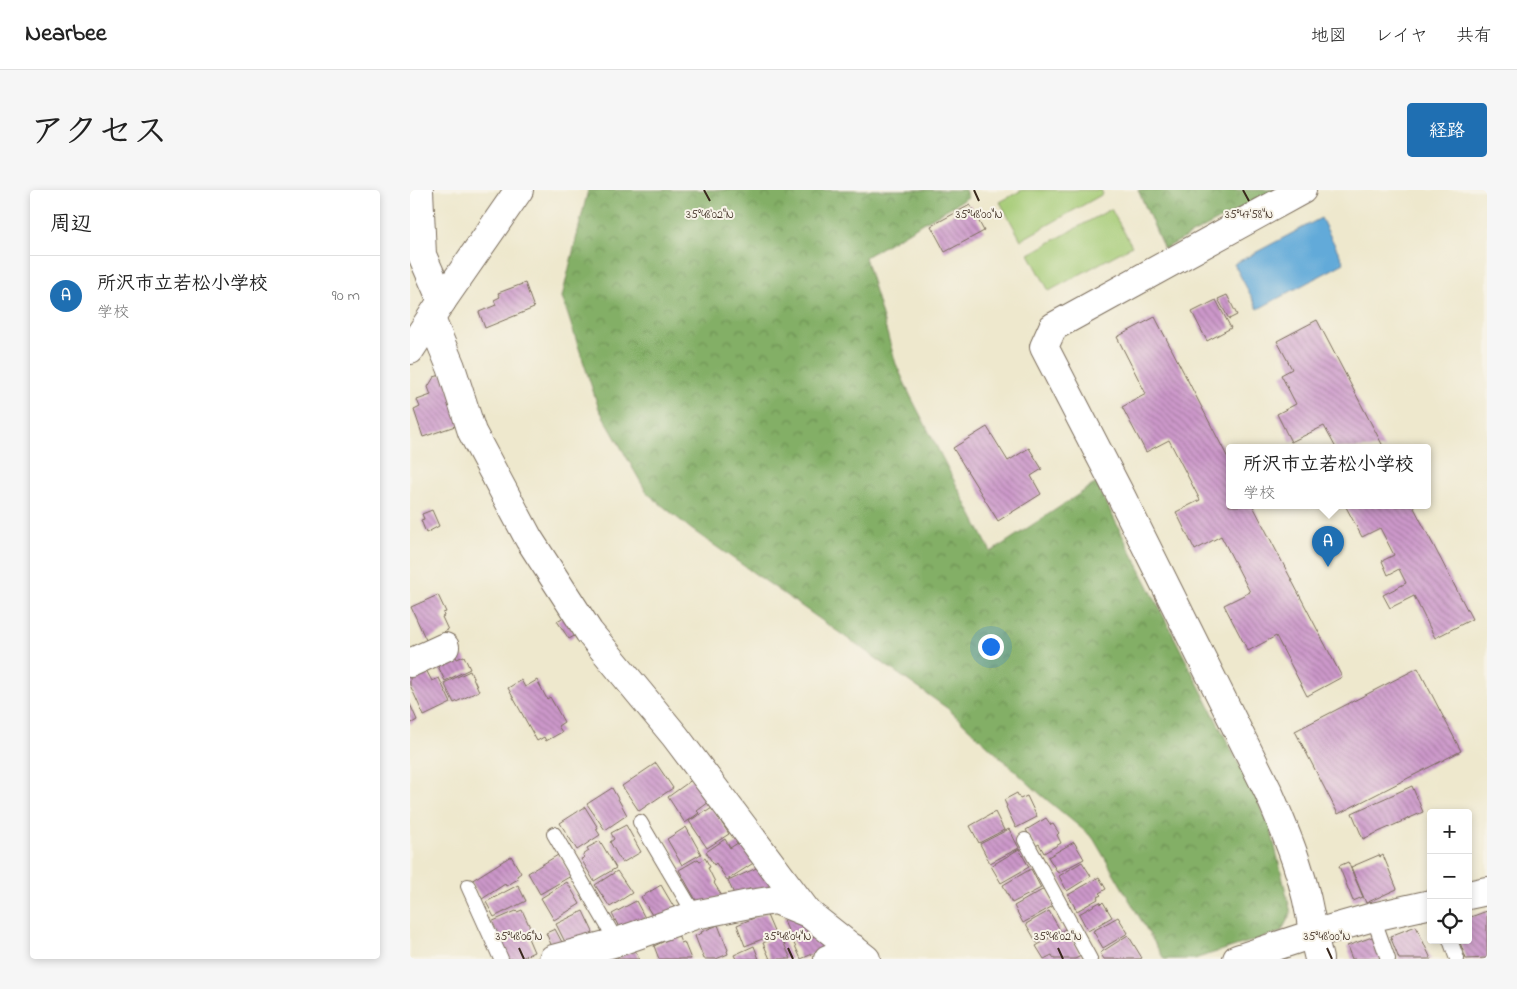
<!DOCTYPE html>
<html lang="ja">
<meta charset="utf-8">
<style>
:root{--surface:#fff;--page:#f6f6f6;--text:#222;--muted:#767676;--line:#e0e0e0;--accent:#1f6fb2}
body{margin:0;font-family:"Indie Flower","Klee One",sans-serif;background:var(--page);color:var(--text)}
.controls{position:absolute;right:15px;bottom:15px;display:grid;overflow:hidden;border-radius:5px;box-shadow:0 2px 8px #0003}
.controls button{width:45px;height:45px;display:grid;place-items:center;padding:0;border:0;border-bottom:1px solid var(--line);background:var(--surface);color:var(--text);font:25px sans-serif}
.you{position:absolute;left:580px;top:456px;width:18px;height:18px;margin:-12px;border:4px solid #fff;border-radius:50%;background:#1a73e8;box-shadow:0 0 0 8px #1a73e833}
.badge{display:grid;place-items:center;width:32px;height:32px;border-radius:50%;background:var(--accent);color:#fff;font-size:16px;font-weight:700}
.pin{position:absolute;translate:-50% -41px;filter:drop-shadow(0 1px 2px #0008)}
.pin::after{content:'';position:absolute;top:26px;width:18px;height:15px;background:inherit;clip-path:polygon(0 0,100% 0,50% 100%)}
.popup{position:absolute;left:816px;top:254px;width:205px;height:65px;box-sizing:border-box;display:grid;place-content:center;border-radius:5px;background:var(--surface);filter:drop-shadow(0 1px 4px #0005);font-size:16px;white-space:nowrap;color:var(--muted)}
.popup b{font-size:19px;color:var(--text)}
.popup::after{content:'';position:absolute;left:50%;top:100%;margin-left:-10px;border:10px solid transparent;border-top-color:var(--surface)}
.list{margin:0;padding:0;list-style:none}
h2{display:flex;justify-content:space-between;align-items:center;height:65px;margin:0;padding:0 20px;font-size:21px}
h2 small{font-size:16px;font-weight:400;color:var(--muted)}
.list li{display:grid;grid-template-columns:32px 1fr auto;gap:15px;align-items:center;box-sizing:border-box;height:80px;padding:0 20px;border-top:1px solid var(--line)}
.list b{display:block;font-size:19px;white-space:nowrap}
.list p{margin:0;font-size:16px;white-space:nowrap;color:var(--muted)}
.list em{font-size:16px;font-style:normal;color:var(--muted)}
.icon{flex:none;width:28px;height:28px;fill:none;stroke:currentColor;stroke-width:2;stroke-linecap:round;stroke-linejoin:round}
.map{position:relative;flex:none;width:1077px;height:769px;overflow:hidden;border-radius:5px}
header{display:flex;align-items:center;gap:30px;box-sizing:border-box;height:70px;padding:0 25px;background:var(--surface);border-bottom:1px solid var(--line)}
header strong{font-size:24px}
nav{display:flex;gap:28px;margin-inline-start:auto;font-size:18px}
.intro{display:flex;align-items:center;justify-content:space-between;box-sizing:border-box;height:120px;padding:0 30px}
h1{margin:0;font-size:35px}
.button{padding:12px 22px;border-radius:5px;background:var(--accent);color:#fff;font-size:18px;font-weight:700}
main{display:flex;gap:30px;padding:0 30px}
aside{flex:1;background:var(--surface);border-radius:5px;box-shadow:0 2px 8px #0003}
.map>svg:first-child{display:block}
.grass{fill:#a4cb75;stroke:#707a4a}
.forest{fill:url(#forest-crowns);stroke:#5f6c42}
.water{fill:#62aad9;stroke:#4e6a7c}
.building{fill:url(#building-back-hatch)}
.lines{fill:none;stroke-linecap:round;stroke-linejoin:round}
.service-casing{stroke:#7a6c5b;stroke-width:16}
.minor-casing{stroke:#7a6c5b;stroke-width:30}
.tertiary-casing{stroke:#7a6c5b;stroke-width:30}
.service{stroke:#fff;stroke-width:14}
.minor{stroke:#fff;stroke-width:28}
.tertiary{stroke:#fff;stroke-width:28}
.ticks{fill:none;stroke:#3b2a1e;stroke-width:2}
.ticks-label{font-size:12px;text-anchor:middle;fill:#3b2a1e;stroke:#f7f3e8;stroke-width:4;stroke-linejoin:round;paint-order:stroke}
</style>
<header>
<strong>Nearbee</strong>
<nav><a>地図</a><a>レイヤ</a><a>共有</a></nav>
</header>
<div class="intro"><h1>アクセス</h1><a class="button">経路</a></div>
<main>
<aside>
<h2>周辺<small></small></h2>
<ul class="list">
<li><span class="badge">A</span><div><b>所沢市立若松小学校</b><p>学校</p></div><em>90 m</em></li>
</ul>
</aside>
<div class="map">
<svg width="1077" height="769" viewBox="0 0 1077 769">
<defs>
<pattern id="forest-crowns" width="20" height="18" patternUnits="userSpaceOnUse" patternTransform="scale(1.25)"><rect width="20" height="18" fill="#83af66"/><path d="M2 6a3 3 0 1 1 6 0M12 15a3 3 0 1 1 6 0" fill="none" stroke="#6c8f53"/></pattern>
<pattern id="building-back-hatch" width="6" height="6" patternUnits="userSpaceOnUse" patternTransform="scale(1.25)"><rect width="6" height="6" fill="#cc98ca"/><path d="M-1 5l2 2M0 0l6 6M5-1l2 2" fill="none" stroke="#a77ca3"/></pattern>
</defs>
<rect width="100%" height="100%" fill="#f7f3e8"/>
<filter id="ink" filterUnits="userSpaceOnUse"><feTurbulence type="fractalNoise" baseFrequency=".02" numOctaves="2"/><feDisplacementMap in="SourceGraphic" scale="10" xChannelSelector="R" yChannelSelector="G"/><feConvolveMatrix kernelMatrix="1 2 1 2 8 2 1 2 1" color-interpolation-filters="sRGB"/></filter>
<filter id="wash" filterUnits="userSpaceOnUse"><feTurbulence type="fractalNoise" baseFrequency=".0096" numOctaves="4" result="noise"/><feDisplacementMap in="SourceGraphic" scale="20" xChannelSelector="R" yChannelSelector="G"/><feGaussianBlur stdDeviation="1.12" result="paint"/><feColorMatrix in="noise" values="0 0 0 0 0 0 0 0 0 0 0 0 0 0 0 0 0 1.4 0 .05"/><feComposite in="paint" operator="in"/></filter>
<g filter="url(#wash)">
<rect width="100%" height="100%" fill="#eee8cd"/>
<!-- grass -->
<path class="grass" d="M 612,0 L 691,0 L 693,4 L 611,50 L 590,12 Z
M 701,19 L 722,56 L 639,101 L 619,64 Z"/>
<!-- forest -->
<path class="forest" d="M 178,0 L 555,0 L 558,7 L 455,67 L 486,174 L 501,207 L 581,362 L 686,293 L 860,636 L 881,723 L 871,742 L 784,769 L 754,769 L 683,648 L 630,604 L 537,518 L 281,339 L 237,303 L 189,219 L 152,107 Z
M 728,0 L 865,0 L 754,59 Z"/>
<!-- water -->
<path class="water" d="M 911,28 L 934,73 L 848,119 L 824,74 Z"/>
<g id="blocks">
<!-- building -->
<path class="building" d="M 560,15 L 574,41 L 535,62 L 521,36 Z
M 115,93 L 124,118 L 75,138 L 69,122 L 86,115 L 84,110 L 90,107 L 88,103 Z
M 817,105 L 827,125 L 819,129 L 808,109 Z
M 806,110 L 821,138 L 797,151 L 782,122 Z
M 745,127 L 819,270 L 819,316 L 843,316 L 932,487 L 897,506 L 866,446 L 838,461 L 814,415 L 840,402 L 811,346 L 785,360 L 766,322 L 790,310 L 759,250 L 736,262 L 712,217 L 736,204 L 707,147 Z
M 907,130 L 974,258 L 926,258 L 914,236 L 881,252 L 867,224 L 886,214 L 871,185 L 882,179 L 867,151 Z
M 34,184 L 51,234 L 13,247 L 4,220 L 10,217 L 7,210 L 21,205 L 18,197 L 24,187 Z
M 577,237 L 598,271 L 619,258 L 632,279 L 621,286 L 631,304 L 588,331 L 543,258 Z
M 938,316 L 1003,316 L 1062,429 L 1025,448 L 1004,406 L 980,418 L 973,405 L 996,393 L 989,379 L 978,385 L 972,371 L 984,365 L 970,338 L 952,347 L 936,317 Z
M 22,320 L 29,336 L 16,343 L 11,330 L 14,329 L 12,324 Z
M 28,405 L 36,422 L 33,423 L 34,426 L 32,427 L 38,440 L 16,450 L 1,417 Z
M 154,427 L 166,445 L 159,449 L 147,431 Z
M 45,464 L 47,469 L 54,466 L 60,479 L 35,491 L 26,472 Z
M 15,478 L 22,491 L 29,488 L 41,513 L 14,526 L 0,495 L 0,485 Z
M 1008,478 L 1051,561 L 928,624 L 885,541 Z
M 60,481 L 69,501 L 44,513 L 34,493 Z
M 111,490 L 115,497 L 127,490 L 137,509 L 140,507 L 154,532 L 148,536 L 152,542 L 136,551 L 134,547 L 127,551 L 98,498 Z
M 0,514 L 7,530 L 0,534 Z
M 246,573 L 263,598 L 229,621 L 212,596 Z
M 283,589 L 299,612 L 287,621 L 289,623 L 275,633 L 258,607 Z
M 1002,596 L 1013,622 L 953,649 L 942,623 Z
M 202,598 L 217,625 L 195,640 L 177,614 Z
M 607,603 L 610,609 L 617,606 L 627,627 L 606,638 L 596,617 L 597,616 L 594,610 Z
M 175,617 L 188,638 L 186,639 L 190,645 L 167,660 L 150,633 Z
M 302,618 L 319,644 L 297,658 L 279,631 L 295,621 L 296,622 Z
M 585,622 L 594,640 L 569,653 L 560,636 Z
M 636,628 L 641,635 L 643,634 L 649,643 L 647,645 L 651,653 L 634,663 L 629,654 L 626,656 L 616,640 Z
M 216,635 L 231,662 L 212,673 L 200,652 L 204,649 L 201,643 Z
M 276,637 L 291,664 L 272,675 L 257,649 Z
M 599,639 L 609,658 L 580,673 L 570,654 Z
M 315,649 L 320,658 L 331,651 L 345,672 L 317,690 L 306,673 L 304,675 L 296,662 Z
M 190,651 L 206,678 L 184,691 L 171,669 L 174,668 L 173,665 L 179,661 L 177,658 Z
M 664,652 L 674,669 L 648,683 L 638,667 Z
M 609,659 L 619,677 L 591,693 L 581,676 Z
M 148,665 L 161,686 L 130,704 L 118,683 Z
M 969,665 L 970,667 L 973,665 L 987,699 L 956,713 L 941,677 Z
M 101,666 L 111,683 L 107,686 L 108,689 L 96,696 L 95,694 L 72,709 L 61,691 Z
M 295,668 L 300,677 L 298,678 L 305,692 L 304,693 L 312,706 L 288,714 L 269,680 L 288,669 L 290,671 Z
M 672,672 L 681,686 L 657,701 L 649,686 Z
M 938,672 L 953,707 L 943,711 L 929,676 Z
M 353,675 L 367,697 L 359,701 L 353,698 L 343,703 L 341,698 L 325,706 L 318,691 Z
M 621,679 L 631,698 L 602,713 L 593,695 Z
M 207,681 L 222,703 L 200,717 L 185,695 Z
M 689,687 L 696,699 L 689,703 L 691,705 L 687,707 L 688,709 L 667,721 L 658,705 Z
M 157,692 L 170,714 L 144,730 L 131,708 Z
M 108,695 L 116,711 L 84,727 L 76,712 Z
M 251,695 L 265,719 L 245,730 L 231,707 Z
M 634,699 L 643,716 L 613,733 L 604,716 Z
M 226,711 L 235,728 L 211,741 L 202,724 Z
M 690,712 L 691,714 L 693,712 L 702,727 L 678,741 L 669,724 Z
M 112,720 L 124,746 L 118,748 L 124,762 L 109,769 L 97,769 L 81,732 L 106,721 L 107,722 Z
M 173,721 L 183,742 L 157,756 L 146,734 Z
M 639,721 L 650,740 L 627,753 L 616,734 Z
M 1077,721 L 1077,768 L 1056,769 L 1049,750 L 1058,750 L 1058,728 Z
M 356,723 L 365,744 L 335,756 L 327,735 Z
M 381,725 L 391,729 L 400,749 L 406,745 L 408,749 L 411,747 L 416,758 L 391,769 L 373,729 Z
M 708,727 L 718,743 L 693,758 L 683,741 Z
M 308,735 L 318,760 L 317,761 L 318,764 L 306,769 L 294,769 L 285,746 L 292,743 L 291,742 Z
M 1006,736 L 1021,769 L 989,769 L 980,746 Z
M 145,739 L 154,756 L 144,761 L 136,743 Z
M 655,739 L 671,766 L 665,769 L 644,769 L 642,765 L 634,769 L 626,756 Z
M 268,745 L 271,753 L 274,752 L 281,769 L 249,769 L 244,756 Z
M 370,745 L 381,769 L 360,769 L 353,753 Z
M 718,745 L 732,768 L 730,769 L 694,769 L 690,763 Z
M 965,746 L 973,769 L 942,769 L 937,756 Z
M 344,756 L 349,769 L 326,769 L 324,765 Z
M 225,760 L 229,769 L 205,769 Z"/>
</g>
</g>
<g filter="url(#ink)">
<use href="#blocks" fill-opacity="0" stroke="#7a6c5b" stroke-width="1"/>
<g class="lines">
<defs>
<path id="service" d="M 230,632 L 285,725
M 144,644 L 207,752
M 615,650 L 680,769
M 58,696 L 91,769
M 963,727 L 978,769
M 1040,750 L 1047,769"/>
<path id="minor" d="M 9,0 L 12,65 L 32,111
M 892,0 L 643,137 L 634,157 L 712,308 L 858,601 C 878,647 897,693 903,744
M 21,129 L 41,177 L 62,242 L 119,349 L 179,442 L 265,546 L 398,723 L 456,769
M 0,473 L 35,457
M 1058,705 L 1077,701
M 143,769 L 207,752 L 285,725 L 339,714 L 366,710 L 398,723
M 418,769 L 443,758
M 827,769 L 903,744 L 963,727 L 1021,714"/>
<path id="tertiary" d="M 0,160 L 32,111 L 109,0
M 903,744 L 909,769"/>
</defs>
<!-- service casing -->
<use href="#service" class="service-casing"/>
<!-- minor casing -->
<use href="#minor" class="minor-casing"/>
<!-- tertiary casing -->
<use href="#tertiary" class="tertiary-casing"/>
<!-- service -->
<use href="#service" class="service"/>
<!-- minor -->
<use href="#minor" class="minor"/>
<!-- tertiary -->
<use href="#tertiary" class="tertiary"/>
</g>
</g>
<!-- ticks -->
<path class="ticks" d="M 294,0 L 300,11M 564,0 L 569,11M 833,0 L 839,11M 109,758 L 114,769M 378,758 L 383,769M 648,758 L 653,769M 917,758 L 922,769"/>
<g class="ticks-label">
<text x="300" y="28">35°48'02"N</text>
<text x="839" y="28">35°47'58"N</text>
<text x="569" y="28">35°48'00"N</text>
<text x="109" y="750">35°48'06"N</text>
<text x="378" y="750">35°48'04"N</text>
<text x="648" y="750">35°48'02"N</text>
<text x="917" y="750">35°48'00"N</text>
</g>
</svg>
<div class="controls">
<button>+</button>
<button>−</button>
<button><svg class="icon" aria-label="locate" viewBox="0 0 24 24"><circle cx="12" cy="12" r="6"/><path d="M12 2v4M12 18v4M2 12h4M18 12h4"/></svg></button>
</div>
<div class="you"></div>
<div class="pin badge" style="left:918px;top:377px">A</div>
<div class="popup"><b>所沢市立若松小学校</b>学校</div>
</div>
</main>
